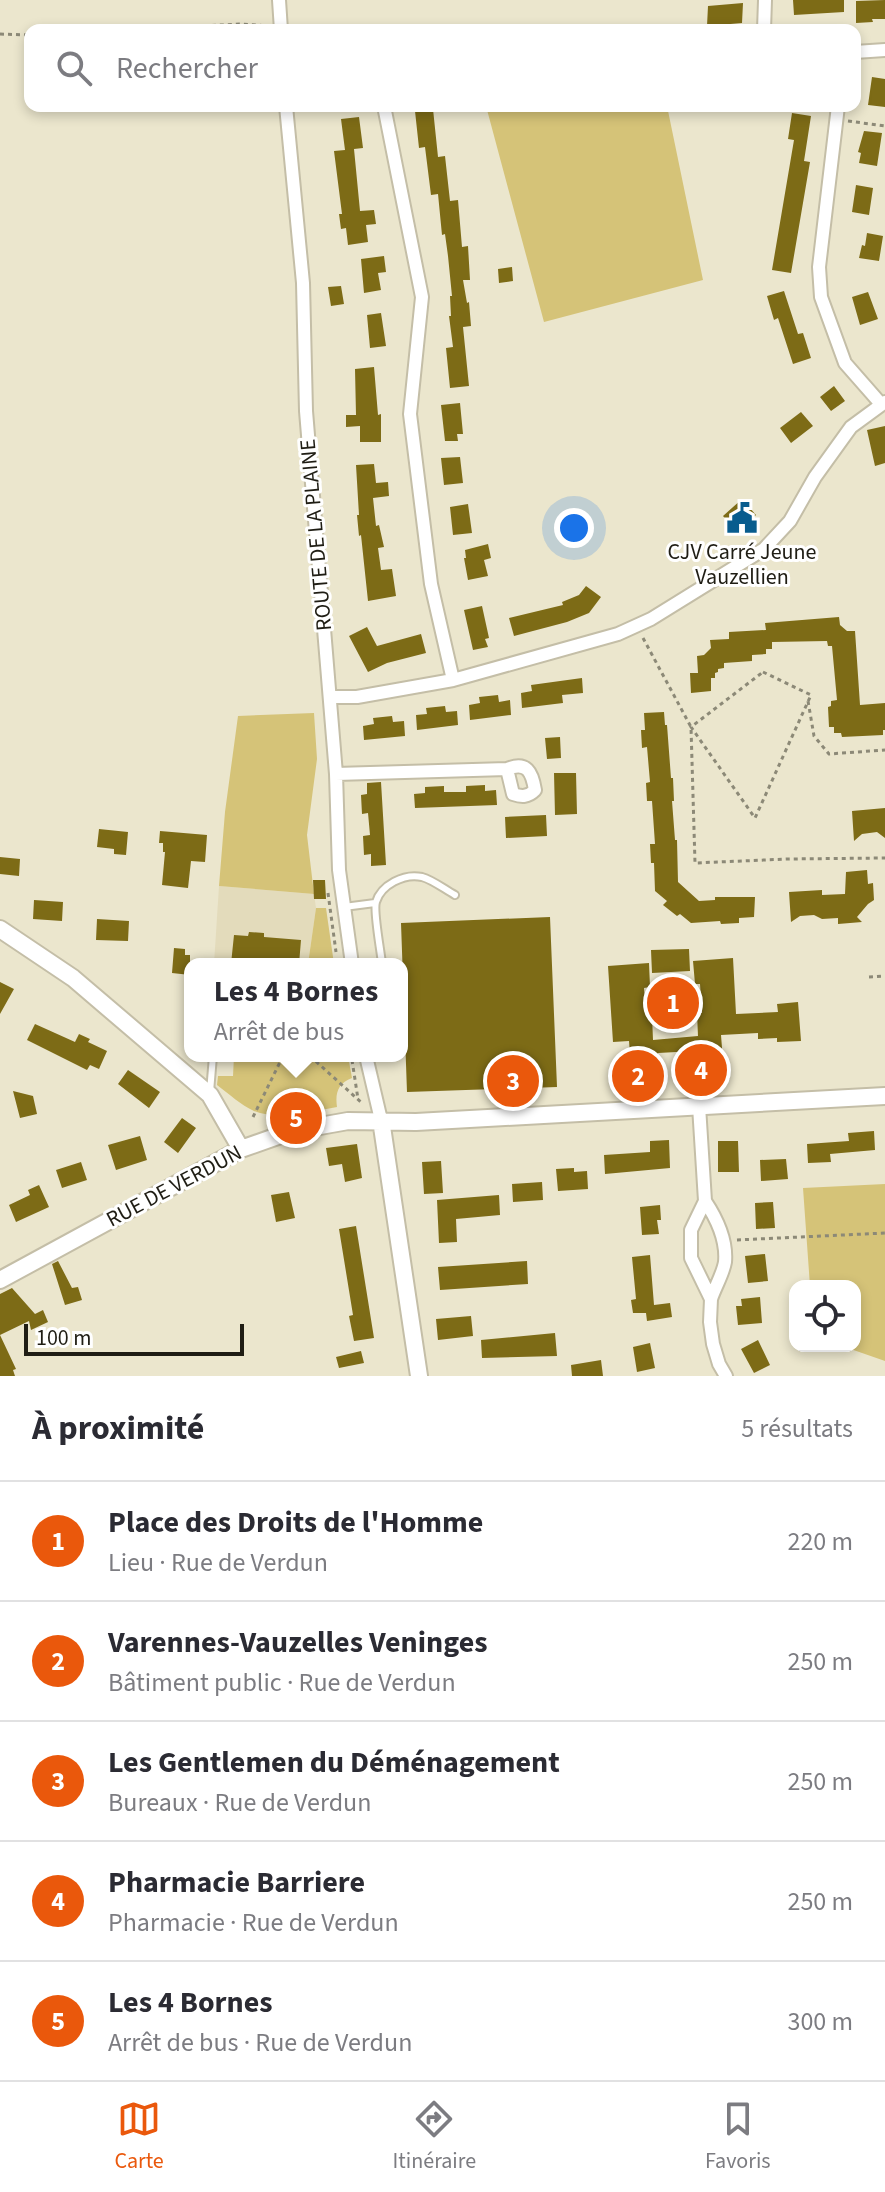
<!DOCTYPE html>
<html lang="fr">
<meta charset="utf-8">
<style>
:root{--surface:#fff;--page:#f2f2f3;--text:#2b2b33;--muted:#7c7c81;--line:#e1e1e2;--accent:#ea580c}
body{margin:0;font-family:"Source Sans 3",sans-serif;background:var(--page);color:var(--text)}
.controls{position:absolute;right:24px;bottom:24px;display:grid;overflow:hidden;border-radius:16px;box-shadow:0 4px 12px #0003}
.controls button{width:72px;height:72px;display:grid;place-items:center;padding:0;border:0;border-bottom:2px solid var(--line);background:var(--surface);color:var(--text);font:40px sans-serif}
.scale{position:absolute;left:24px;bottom:20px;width:220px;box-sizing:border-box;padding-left:8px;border:4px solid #1f1d14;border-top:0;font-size:22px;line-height:28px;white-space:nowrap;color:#1f1d14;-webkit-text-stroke:6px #fff;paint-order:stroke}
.you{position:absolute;left:574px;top:528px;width:28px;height:28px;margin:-20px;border:6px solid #fff;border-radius:50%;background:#1a73e8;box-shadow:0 0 0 12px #1a73e833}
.badge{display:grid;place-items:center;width:52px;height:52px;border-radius:50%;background:var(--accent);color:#fff;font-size:26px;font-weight:700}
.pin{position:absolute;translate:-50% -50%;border:4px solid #fff;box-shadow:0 2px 8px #0006}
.popup{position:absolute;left:184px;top:958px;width:224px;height:104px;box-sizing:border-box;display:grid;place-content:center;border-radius:16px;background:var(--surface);filter:drop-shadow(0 2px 6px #0005);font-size:26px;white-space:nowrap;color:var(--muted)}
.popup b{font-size:30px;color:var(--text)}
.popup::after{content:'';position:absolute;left:50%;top:100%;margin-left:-16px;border:16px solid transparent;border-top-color:var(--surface)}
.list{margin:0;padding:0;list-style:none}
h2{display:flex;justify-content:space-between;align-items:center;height:104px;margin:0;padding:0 32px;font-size:34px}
h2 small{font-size:26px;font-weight:400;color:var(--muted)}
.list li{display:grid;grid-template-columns:52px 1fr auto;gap:24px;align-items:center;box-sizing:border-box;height:120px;padding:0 32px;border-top:2px solid var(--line)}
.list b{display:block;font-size:30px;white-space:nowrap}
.list p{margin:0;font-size:26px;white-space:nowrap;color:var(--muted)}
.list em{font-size:26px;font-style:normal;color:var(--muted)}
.icon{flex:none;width:44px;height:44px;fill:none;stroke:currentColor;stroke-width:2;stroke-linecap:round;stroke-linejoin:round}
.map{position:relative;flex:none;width:885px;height:1376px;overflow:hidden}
.search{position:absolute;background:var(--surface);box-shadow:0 4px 12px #0003;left:24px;right:24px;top:24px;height:88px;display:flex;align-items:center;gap:20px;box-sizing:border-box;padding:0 28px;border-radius:16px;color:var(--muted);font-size:30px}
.sheet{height:704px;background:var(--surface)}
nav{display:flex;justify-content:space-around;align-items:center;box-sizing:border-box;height:112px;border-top:2px solid var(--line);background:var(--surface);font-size:22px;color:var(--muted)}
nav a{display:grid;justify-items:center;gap:4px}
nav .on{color:var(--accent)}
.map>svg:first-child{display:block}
.built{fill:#e3dbbb}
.green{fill:#d5c378}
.building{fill:#7d6b16}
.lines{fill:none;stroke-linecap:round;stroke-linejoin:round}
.service-casing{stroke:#c4bea7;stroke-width:10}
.minor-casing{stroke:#c4bea7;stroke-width:16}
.tertiary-casing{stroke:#c4bea7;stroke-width:20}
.path{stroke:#8c8977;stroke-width:3;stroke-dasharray:4 4;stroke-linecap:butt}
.service{stroke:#fff;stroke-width:6}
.minor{stroke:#fff;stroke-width:12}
.tertiary{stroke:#fff;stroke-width:16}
.labels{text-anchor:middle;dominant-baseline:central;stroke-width:6;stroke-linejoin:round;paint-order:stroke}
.street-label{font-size:22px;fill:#1f1d14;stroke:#fff}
.poi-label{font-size:22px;fill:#1f1d14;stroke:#fff}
</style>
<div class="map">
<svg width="885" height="1376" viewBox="0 0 885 1376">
<rect width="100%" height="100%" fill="#ebe6cd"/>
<!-- built -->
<path class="built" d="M 219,886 L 314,894 L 316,908 L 308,964 L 214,964 Z"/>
<!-- green -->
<path class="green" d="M 486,106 L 667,106 L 703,280 L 544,322 Z
M 314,713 L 317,759 L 307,835 L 314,894 L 219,886 L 225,812 L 238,716 Z
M 316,908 L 326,908 L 334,964 L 308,964 Z
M 234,1056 L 348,1056 L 352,1078 C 338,1083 335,1093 337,1107 C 312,1111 279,1121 254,1111 C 241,1105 229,1094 217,1085 L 218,1076 L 233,1076 Z
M 885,1184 L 885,1361 L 842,1346 L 855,1346 L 855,1286 L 810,1286 L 803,1188 Z"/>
<!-- building -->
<path class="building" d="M 793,0 L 844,0 L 844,12 L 794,15 Z
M 885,0 L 885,19 L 872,19 L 873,22 L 856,23 L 856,1 Z
M 743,3 L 742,23 L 707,26 L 708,6 Z
M 872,77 L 885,79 L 885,107 L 868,105 Z
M 433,109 L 438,157 L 445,156 L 450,201 L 458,200 L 462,247 L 468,246 L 470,280 L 463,280 L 467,303 L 469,302 L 471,326 L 463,327 L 469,386 L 450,388 L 446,348 L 453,347 L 449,316 L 451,316 L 450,296 L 452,296 L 448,256 L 445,234 L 442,235 L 438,194 L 431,195 L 425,147 L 419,148 L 415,111 Z
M 792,113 L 811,116 L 804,161 L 810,162 L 791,273 L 772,270 L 794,140 L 788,139 Z
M 359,117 L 363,148 L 354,149 L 360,211 L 374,210 L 376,224 L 366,225 L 368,242 L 348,245 L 346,228 L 341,229 L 339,214 L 342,214 L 334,151 L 345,150 L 341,119 Z
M 864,131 L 882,133 L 877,166 L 859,163 L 861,153 L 858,152 Z
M 856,185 L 873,188 L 869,215 L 852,212 Z
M 867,233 L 883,236 L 879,261 L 859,258 L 862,245 L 865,246 Z
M 384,256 L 386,272 L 378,273 L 381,290 L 364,293 L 361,259 Z
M 512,267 L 513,281 L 499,283 L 498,269 Z
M 341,286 L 344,304 L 331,306 L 328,287 Z
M 784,291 L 798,334 L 803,333 L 811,358 L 793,364 L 778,318 L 774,320 L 767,296 Z
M 868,292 L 878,319 L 860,325 L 852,297 Z
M 381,313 L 386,346 L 370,348 L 367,315 Z
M 374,367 L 378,415 L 381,414 L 381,442 L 360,442 L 360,426 L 346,427 L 346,415 L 356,415 L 355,369 Z
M 834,386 L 845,401 L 831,411 L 820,397 Z
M 460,403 L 463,434 L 457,434 L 458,441 L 445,441 L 441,405 Z
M 801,412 L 813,426 L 791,443 L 780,428 Z
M 885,426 L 885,463 L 875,466 L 867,430 Z
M 460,457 L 463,483 L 444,485 L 441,458 Z
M 374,464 L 376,483 L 388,482 L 389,496 L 373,498 L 376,526 L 379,525 L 384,547 L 378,548 L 381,570 L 392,569 L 396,596 L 368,601 L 361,535 L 359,536 L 357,515 L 359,515 L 356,465 Z
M 742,499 L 756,515 L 737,532 L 723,516 Z
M 468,504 L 472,533 L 453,535 L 450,507 Z
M 488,544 L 491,558 L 484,560 L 488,576 L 468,580 L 464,558 L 466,558 L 465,550 Z
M 586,586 L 601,597 L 589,613 L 567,622 L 514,636 L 509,618 L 563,605 L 562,602 L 579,595 Z
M 482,606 L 489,638 L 485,639 L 488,647 L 473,650 L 464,610 Z
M 839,617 L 840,625 L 847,631 L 855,631 L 860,705 L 885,703 L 885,730 L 883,730 L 883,735 L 842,737 L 841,733 L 834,733 L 834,727 L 829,727 L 828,707 L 831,706 L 831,701 L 837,700 L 832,646 L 828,646 L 827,641 L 772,642 L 772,649 L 766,649 L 766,654 L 752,655 L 752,661 L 724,663 L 724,668 L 718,669 L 718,672 L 715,673 L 715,678 L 711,678 L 711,691 L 691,693 L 690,673 L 698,673 L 697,656 L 704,655 L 711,648 L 710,640 L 729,639 L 729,632 L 766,630 L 765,623 Z
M 367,627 L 377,646 L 421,634 L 426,653 L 387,663 L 368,672 L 349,636 Z
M 582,678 L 583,693 L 562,695 L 563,703 L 522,708 L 521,693 L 532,691 L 531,685 Z
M 498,695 L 499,702 L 510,700 L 511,715 L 470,720 L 469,705 L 480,703 L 479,697 Z
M 445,706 L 446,712 L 457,711 L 458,725 L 417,730 L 416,715 L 427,714 L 426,708 Z
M 664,712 L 665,725 L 667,725 L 671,778 L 673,778 L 674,801 L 672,801 L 675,840 L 677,840 L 678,882 L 699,901 L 715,900 L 715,897 L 755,897 L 754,917 L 739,918 L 739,923 L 721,924 L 720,921 L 691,923 L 680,914 L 677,916 L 663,905 L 667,901 L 655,891 L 654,863 L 651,863 L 650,844 L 655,844 L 652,801 L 647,801 L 646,783 L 650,782 L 647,747 L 642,748 L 641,730 L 645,730 L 644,713 Z
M 392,716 L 393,722 L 404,721 L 405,736 L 364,740 L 363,726 L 374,724 L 373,718 Z
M 560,737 L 561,758 L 547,759 L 545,738 Z
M 554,773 L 576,773 L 577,814 L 555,815 Z
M 381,782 L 386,865 L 371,866 L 371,854 L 364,855 L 363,836 L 370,835 L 368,813 L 362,814 L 361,795 L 367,794 L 367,783 Z
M 485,785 L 485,791 L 496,790 L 497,805 L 415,808 L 414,794 L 425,793 L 425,787 L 444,786 L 444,792 L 466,792 L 466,786 Z
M 885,808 L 885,838 L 877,832 L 862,834 L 854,841 L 852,811 Z
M 546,815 L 547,836 L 506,838 L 505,817 Z
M 99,829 L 128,832 L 126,855 L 114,854 L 114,849 L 97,847 Z
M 160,831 L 207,835 L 205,862 L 191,861 L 188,888 L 162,885 L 165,852 L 163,852 L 163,843 L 159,843 Z
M 0,857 L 20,859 L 19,876 L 0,874 Z
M 867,870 L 868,884 L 873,883 L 874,900 L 868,904 L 857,917 L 862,922 L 838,924 L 838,918 L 822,919 L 814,915 L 800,916 L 791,922 L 789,892 L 822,890 L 822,895 L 845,894 L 846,872 Z
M 313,880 L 325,880 L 326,899 L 314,899 Z
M 34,900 L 63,902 L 62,921 L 33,919 Z
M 550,917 L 557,1087 L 407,1092 L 401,923 Z
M 97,919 L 129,921 L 128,941 L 96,940 Z
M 249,932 L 264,933 L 264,937 L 301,940 L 299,964 L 231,964 L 234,935 L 248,936 Z
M 174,948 L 185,949 L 185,955 L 190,955 L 190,975 L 172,973 Z
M 689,949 L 690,971 L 652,973 L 651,950 Z
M 733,958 L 736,1014 L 778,1012 L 777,1004 L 798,1002 L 801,1041 L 777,1042 L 777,1038 L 758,1039 L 758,1033 L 721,1035 L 724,1074 L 697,1076 L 695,1051 L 658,1053 L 660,1079 L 632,1080 L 629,1041 L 613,1042 L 608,966 L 649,963 L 650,987 L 644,988 L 646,1016 L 652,1016 L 653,1040 L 698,1036 L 697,1013 L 702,1013 L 700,984 L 695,984 L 693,961 Z
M 0,982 L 14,989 L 0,1014 Z
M 35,1024 L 75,1042 L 79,1034 L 90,1039 L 88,1042 L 107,1051 L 99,1069 L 90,1065 L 87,1070 L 27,1040 Z
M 128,1070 L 160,1092 L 149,1108 L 118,1084 Z
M 13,1091 L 33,1096 L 37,1114 L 20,1118 Z
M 182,1118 L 196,1128 L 178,1153 L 164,1142 Z
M 874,1131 L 875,1150 L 830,1154 L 831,1162 L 808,1163 L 807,1144 L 849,1141 L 848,1133 Z
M 140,1136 L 147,1160 L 116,1170 L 108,1145 Z
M 669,1140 L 670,1168 L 605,1174 L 604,1155 L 650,1152 L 650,1141 Z
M 718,1141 L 738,1141 L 739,1172 L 718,1172 Z
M 357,1144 L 362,1178 L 345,1182 L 342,1164 L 329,1166 L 326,1148 Z
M 786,1159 L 788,1179 L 761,1181 L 760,1160 Z
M 441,1161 L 443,1193 L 424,1194 L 422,1162 Z
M 81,1162 L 87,1180 L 62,1188 L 56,1170 Z
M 574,1168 L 574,1172 L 587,1171 L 588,1189 L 558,1191 L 556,1169 Z
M 542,1182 L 543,1200 L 513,1202 L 512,1184 Z
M 39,1185 L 49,1207 L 16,1222 L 9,1205 L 30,1195 L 28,1190 Z
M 289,1192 L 295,1218 L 276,1222 L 271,1195 Z
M 499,1195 L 500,1215 L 456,1219 L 457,1242 L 439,1243 L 437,1200 Z
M 773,1202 L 775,1228 L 756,1229 L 755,1203 Z
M 660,1205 L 661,1220 L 657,1220 L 659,1234 L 642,1235 L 640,1207 Z
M 356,1226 L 374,1338 L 354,1341 L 349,1316 L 353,1315 L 339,1229 Z
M 765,1254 L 768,1281 L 748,1283 L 745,1256 Z
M 650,1255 L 654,1305 L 670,1303 L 672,1317 L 647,1321 L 646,1313 L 633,1313 L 631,1300 L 636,1299 L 632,1257 Z
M 58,1261 L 72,1288 L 78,1287 L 82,1300 L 65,1305 L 52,1264 Z
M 527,1261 L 528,1284 L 440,1290 L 438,1267 Z
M 12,1288 L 35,1314 L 43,1310 L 48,1322 L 31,1330 L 29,1321 L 0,1335 L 16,1369 L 13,1370 L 15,1376 L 0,1376 L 0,1294 Z
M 760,1297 L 762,1323 L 738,1325 L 736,1306 L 742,1306 L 741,1299 Z
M 471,1316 L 473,1336 L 438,1340 L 436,1319 Z
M 555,1333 L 557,1356 L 482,1358 L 481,1340 Z
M 758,1340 L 770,1365 L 754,1373 L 741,1349 Z
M 650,1343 L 655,1368 L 637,1372 L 633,1347 Z
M 361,1351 L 364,1363 L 339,1368 L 336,1357 Z
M 601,1360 L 603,1376 L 572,1376 L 571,1365 Z"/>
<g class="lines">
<defs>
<path id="service" d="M 344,907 L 375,903
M 382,964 C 381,952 373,911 376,902 C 381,885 404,873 422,877 C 433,880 444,889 455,895
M 210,1092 L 213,1056"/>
<path id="minor" d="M 279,0 L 281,30
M 764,30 L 765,0
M 855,52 L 885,50
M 286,106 L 303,283 L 306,411 L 336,774 L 339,870 L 352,964
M 384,106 L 422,297 L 410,414 L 431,584 L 453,680
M 838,106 L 819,267 L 821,297 L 845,363 L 881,404
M 330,697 L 357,697 L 453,680 L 618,634 L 651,619 L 764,549 L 790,521 L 815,477 L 851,427 L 885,402
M 336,774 L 507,769 C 527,761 532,772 535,790 C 528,797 522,797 513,794 L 507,769
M 366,1056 L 381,1120
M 699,1106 L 705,1201 L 691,1230 L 691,1258 L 711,1299 L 710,1322 L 713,1344 L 719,1364 L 726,1376
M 705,1201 C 717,1219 727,1240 725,1262 C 723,1274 715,1287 711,1299"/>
<path id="tertiary" d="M 0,929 L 73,978 L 210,1095 L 241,1149
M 381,1120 L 419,1376
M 0,1280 L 241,1149 L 292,1131 L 348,1121 L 416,1122 L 885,1096"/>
</defs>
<!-- service casing -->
<use href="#service" class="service-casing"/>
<!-- minor casing -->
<use href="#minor" class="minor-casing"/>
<!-- tertiary casing -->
<use href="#tertiary" class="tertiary-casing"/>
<!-- path -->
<path class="path" d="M 124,30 L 241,24 L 269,26
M 0,34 L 30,35
M 848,121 L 885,126
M 643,638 L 691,727 L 695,863 L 788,859 L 885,858
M 763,672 L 811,695 L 755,818 L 691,727 Z
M 808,701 L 814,736 L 829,754 L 885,750
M 328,893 L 336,952
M 869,977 L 885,976
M 310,1056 L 363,1104
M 352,1060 L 358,1099
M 694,1079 L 732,1077
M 626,1084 L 664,1082
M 253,1117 L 283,1056
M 737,1240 L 885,1233"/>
<!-- service -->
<use href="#service" class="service"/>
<!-- minor -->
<use href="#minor" class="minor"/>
<!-- tertiary -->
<use href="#tertiary" class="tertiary"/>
</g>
<!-- icons -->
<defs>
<symbol id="civic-bare" viewBox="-9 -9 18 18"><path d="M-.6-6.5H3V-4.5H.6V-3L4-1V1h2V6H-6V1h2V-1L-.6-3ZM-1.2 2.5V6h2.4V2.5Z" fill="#085c8e" stroke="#fff" stroke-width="2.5" paint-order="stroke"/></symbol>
</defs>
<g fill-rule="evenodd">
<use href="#civic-bare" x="720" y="496" width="44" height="44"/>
</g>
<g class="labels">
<!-- street labels -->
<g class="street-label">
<text transform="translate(316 535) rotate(-95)">ROUTE DE LA PLAINE</text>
<text transform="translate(174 1186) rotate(-28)">RUE DE VERDUN</text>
</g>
<!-- poi labels -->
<g class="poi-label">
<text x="742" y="552">CJV Carré Jeune<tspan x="742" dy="25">Vauzellien</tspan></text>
</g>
</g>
</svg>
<div class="controls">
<button><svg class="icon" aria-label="locate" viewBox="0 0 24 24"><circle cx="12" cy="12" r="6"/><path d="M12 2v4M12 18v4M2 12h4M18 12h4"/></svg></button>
</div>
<div class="scale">100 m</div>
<div class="you"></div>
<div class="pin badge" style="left:673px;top:1003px">1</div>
<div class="pin badge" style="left:638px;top:1076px">2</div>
<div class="pin badge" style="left:513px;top:1081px">3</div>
<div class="pin badge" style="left:701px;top:1070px">4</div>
<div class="pin badge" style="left:296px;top:1118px">5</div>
<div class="popup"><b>Les 4 Bornes</b>Arrêt de bus</div>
<div class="search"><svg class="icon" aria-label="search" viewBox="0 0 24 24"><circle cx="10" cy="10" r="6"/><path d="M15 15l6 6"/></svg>Rechercher</div>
</div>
<section class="sheet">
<h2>À proximité<small>5 résultats</small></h2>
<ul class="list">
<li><span class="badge">1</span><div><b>Place des Droits de l'Homme</b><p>Lieu · Rue de Verdun</p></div><em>220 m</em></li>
<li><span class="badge">2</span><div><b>Varennes-Vauzelles Veninges</b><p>Bâtiment public · Rue de Verdun</p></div><em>250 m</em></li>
<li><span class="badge">3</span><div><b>Les Gentlemen du Déménagement</b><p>Bureaux · Rue de Verdun</p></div><em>250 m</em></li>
<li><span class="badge">4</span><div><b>Pharmacie Barriere</b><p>Pharmacie · Rue de Verdun</p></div><em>250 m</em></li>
<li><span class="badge">5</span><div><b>Les 4 Bornes</b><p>Arrêt de bus · Rue de Verdun</p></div><em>300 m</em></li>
</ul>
</section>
<nav>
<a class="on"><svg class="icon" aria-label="map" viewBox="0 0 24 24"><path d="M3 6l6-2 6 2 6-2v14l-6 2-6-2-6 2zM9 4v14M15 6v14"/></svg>Carte</a>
<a><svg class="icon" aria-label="directions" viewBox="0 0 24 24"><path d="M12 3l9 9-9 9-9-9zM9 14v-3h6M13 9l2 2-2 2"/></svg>Itinéraire</a>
<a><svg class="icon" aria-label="saved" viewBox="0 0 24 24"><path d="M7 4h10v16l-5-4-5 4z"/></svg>Favoris</a>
</nav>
